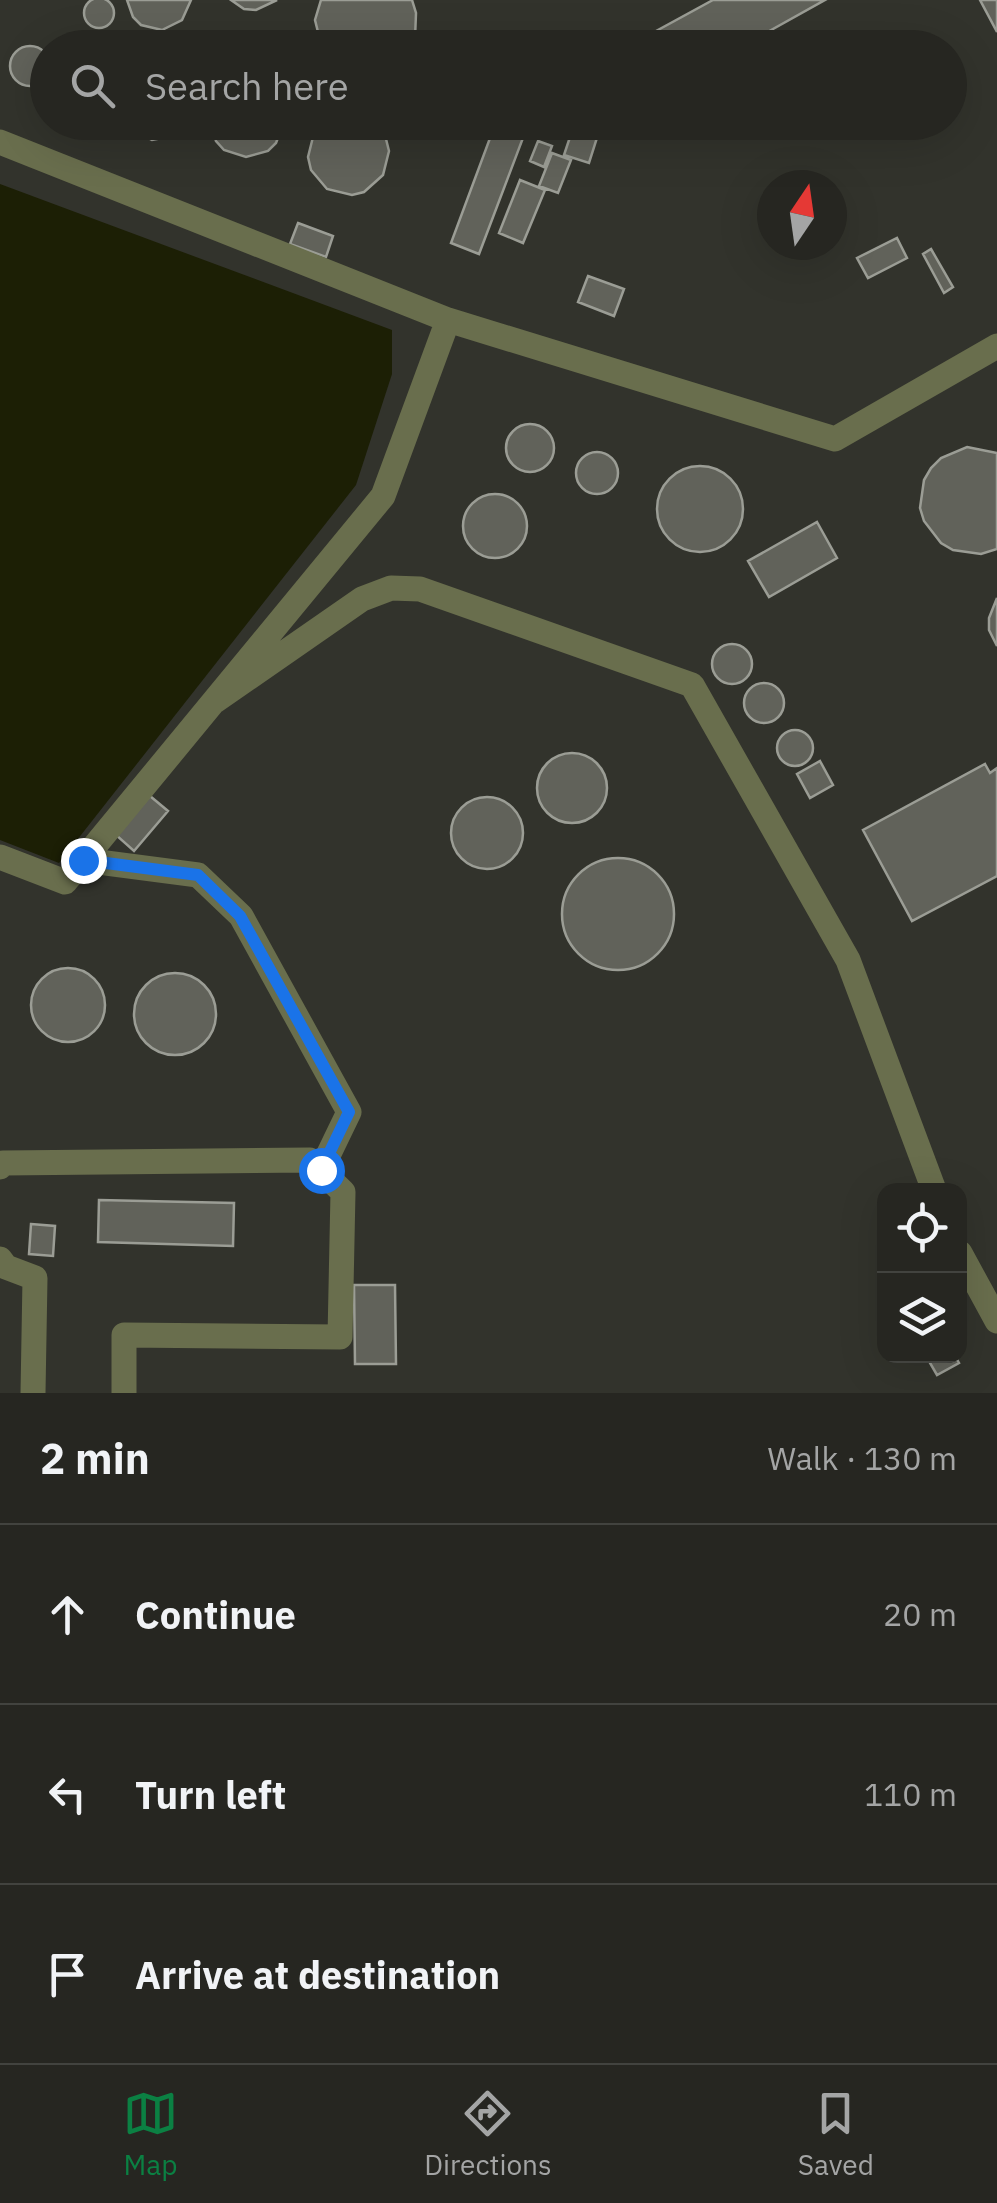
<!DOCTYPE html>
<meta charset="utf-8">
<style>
:root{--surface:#262621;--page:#2e2e2a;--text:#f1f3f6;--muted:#a4a5a5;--line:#42433f;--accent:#0b8043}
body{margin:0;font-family:"IBM Plex Sans",sans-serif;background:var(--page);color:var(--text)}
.controls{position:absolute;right:30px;bottom:30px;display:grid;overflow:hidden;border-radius:20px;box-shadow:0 10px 40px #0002}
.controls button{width:90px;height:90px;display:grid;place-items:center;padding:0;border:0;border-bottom:2px solid var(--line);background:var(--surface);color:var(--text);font:50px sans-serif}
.compass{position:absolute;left:757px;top:170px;width:90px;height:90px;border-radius:50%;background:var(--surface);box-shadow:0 10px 40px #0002;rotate:13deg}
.stop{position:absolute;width:30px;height:30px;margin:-22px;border:8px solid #1a73e8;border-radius:50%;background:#fff}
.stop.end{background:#1a73e8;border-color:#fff;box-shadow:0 2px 10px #0008}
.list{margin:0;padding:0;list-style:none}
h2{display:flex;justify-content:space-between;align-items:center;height:130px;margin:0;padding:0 40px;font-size:42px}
h2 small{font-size:32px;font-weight:400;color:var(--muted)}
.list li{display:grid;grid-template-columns:65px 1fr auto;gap:30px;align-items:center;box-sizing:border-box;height:180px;padding:0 40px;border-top:2px solid var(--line)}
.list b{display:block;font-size:38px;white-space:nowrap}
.list em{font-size:32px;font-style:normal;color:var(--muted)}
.icon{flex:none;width:55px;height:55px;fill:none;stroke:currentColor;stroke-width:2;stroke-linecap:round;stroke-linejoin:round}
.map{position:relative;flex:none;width:997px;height:1393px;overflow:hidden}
.search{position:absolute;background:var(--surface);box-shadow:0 10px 40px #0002;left:30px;right:30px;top:30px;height:110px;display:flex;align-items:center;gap:25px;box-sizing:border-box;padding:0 35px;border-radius:55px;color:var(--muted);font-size:38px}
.sheet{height:670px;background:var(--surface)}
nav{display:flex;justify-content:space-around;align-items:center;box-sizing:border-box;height:140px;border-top:2px solid var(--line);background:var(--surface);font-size:28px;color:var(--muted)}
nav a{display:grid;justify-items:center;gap:5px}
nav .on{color:var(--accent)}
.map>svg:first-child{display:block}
.water{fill:#1c1f05}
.building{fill:#61625a;stroke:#9b9d95;stroke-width:2.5}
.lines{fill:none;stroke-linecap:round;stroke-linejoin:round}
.minor{stroke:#696e4d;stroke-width:25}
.route{stroke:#1a73e8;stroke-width:12}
</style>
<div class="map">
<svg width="997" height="1393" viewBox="0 0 997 1393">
<rect width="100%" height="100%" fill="#32332c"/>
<!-- water -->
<path class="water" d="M 0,184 L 392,330 L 392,374 L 356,485 L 59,863 L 0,840 Z"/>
<!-- building -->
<path class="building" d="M84 13a15 15 0 1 1 30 0a15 15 0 1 1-30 0Z
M 127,0 L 191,0 L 182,20 L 162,30 L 141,25 L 133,17 Z
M 231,0 L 277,0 L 256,10 L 244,9 Z
M 321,0 L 412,0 L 416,13 L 415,39 L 411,48 L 322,48 L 315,20 Z
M 713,0 L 825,0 L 739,48 L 653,48 L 647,36 Z
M 980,0 L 997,0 L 997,32 Z
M10 66a20 20 0 1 1 40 0a20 20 0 1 1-40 0Z
M 129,122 L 183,122 L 172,136 L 152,140 L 134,131 Z
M 210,122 L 284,122 L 276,143 L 268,151 L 246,157 L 224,150 L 216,141 Z
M 373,122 L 386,139 L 389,151 L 383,175 L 364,192 L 352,195 L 327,189 L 311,170 L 308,157 L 314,133 L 323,122 Z
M 496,122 L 529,122 L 479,254 L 451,243 Z
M 575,122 L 602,122 L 589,163 L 564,155 Z
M 538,141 L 552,146 L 544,167 L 530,161 Z
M 552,153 L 571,160 L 558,193 L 539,186 Z
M 520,180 L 545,190 L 523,243 L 499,233 Z
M 298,223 L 333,236 L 326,257 L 290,244 Z
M 897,238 L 907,258 L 868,278 L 857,258 Z
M 931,249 L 953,287 L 944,293 L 923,254 Z
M 588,276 L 624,289 L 614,316 L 578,302 Z
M506 448a24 24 0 1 1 48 0a24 24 0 1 1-48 0Z
M 967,447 L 997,453 L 997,549 L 981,554 L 953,550 L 941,543 L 924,521 L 920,508 L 924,480 L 931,468 L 941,458 Z
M576 473a21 21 0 1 1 42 0a21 21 0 1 1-42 0Z
M657 509a43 43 0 1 1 86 0a43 43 0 1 1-86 0Z
M463 526a32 32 0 1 1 64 0a32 32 0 1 1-64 0Z
M 817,522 L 837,558 L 769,597 L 748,561 Z
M 997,598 L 997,646 L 989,630 L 989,618 Z
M712 664a20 20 0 1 1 40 0a20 20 0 1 1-40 0Z
M744 703a20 20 0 1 1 40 0a20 20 0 1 1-40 0Z
M777 748a18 18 0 1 1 36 0a18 18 0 1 1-36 0Z
M537 788a35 35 0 1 1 70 0a35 35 0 1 1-70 0Z
M 820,761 L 833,785 L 810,798 L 797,774 Z
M 985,764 L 990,773 L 997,768 L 997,876 L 912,921 L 863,830 Z
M 150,796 L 168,811 L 134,851 L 116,835 Z
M451 833a36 36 0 1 1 72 0a36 36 0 1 1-72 0Z
M562 914a56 56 0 1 1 112 0a56 56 0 1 1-112 0Z
M31 1005a37 37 0 1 1 74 0a37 37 0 1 1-74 0Z
M134 1014a41 41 0 1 1 82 0a41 41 0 1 1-82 0Z
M 99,1200 L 234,1203 L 233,1246 L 98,1242 Z
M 31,1224 L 55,1226 L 53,1256 L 29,1254 Z
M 354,1285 L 395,1285 L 396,1364 L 355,1364 Z
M 926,1356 L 955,1356 L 959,1363 L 937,1375 Z"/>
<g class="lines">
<!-- minor -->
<path class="minor" d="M 0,142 L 448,320 L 835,439 L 997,346
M 215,701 L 362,599 L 391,588 L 420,589 L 692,685 L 848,960 L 934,1190
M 0,857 L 65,882 L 383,496 L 448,320
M 83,860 L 198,875 L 241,916 L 349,1112 L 321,1170
M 0,1167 L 3,1163 L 310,1160 L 343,1192 L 340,1337 L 124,1335 L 124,1393
M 960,1253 L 997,1321
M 0,1259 L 6,1267 L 35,1278 L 33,1393"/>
</g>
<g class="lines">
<!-- route -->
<path class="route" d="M 83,860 L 198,875 L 240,916 L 349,1112 L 321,1170"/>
</g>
</svg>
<div class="controls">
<button><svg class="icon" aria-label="locate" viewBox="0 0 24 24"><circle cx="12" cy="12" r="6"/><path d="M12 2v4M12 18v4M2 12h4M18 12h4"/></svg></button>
<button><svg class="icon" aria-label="layers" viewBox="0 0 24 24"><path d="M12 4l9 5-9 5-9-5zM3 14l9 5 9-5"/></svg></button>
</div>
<svg class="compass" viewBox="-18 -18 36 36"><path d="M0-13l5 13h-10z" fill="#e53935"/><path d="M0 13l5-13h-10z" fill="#a4a5a5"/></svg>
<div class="stop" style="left:321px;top:1170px"></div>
<div class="stop end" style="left:83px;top:860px"></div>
<div class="search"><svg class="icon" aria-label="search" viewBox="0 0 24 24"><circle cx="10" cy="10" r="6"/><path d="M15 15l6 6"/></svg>Search here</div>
</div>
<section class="sheet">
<h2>2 min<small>Walk · 130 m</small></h2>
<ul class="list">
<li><svg class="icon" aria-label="ahead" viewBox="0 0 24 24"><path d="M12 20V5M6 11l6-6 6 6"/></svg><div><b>Continue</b></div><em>20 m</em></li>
<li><svg class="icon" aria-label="left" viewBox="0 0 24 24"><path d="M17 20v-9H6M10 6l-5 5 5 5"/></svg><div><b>Turn left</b></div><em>110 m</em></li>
<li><svg class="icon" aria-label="arrive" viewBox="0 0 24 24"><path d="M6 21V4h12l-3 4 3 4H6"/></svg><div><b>Arrive at destination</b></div></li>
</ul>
</section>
<nav>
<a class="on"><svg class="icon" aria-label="map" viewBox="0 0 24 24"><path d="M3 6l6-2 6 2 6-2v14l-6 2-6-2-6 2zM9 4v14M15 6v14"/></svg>Map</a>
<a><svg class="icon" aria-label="directions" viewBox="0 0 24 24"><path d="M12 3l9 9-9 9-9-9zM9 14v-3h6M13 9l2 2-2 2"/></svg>Directions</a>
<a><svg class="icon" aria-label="saved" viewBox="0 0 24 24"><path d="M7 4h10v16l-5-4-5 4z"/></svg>Saved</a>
</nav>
